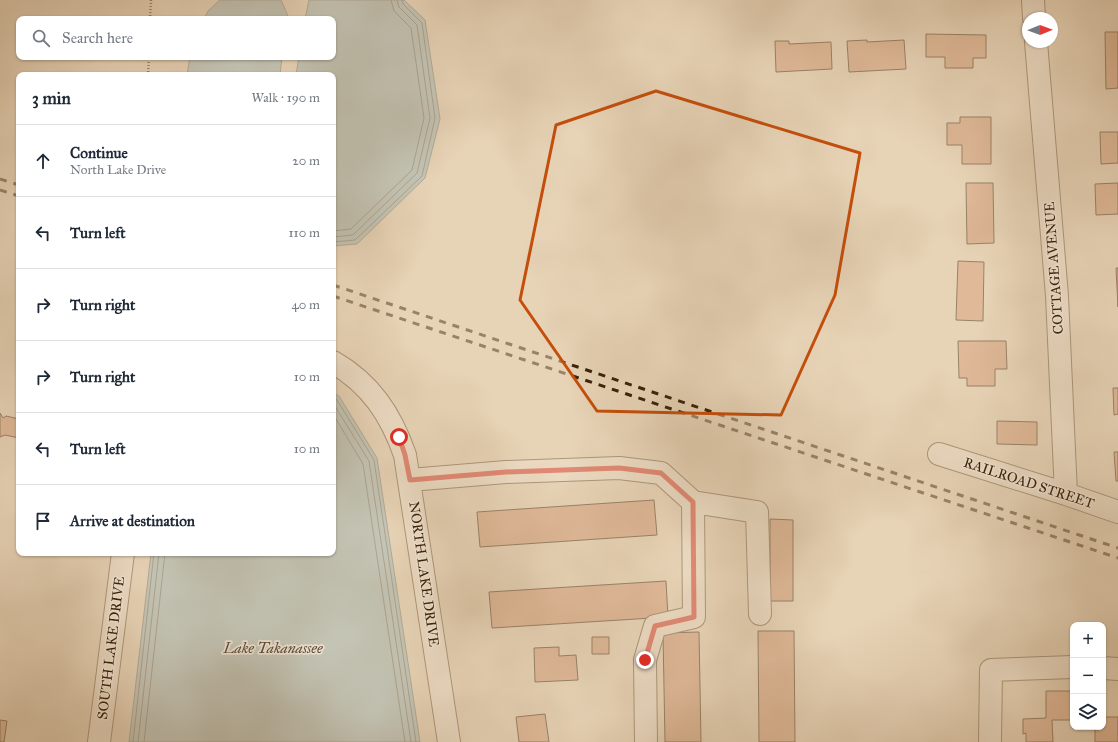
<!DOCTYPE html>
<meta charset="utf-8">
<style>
:root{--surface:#fff;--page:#f2f2f3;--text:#1f2937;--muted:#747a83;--line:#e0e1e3}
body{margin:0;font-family:"IM FELL Great Primer",serif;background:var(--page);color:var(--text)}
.controls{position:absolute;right:12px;bottom:12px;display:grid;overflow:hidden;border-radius:8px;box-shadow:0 1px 3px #0004}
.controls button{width:36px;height:36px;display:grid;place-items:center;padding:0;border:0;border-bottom:1px solid var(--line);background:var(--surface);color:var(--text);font:20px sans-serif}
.compass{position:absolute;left:1022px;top:12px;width:36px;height:36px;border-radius:50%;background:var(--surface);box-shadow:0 1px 3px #0004;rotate:89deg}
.stop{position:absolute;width:12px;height:12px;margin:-9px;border:3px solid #d93025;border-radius:50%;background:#fff}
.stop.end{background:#d93025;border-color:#fff;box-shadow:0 1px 4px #0008}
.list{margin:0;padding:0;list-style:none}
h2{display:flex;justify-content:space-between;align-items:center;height:52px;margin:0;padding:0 16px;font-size:17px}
h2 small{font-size:13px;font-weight:400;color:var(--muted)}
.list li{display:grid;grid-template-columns:26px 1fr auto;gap:12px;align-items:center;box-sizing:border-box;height:72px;padding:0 16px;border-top:1px solid var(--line)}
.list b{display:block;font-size:15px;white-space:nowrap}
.list p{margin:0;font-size:13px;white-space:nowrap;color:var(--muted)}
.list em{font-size:13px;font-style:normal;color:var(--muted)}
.icon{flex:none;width:22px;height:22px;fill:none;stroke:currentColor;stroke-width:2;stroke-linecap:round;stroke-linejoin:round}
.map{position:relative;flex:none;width:1118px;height:742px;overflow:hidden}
.search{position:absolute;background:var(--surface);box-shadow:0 1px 3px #0004;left:16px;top:16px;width:320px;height:44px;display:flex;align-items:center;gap:10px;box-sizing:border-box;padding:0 14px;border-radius:8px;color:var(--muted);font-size:15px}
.panel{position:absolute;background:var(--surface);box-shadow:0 1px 3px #0004;left:16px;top:72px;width:320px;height:484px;border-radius:8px}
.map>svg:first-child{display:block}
.water{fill:#9bb5b8;stroke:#747a71}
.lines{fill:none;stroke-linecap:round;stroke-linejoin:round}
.shore{stroke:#6a6b60;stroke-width:1}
.building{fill:#d49a73;stroke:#3a2107}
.minor-casing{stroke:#654e33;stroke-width:24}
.path{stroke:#3a2107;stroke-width:2.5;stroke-dasharray:1 2;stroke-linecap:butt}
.minor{stroke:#efe2d0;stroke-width:22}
.rail{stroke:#3a2107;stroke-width:3;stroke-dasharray:7 7;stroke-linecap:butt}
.route{stroke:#d93025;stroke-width:5}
.marked{fill:none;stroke:#c54e0b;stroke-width:3;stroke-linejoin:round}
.labels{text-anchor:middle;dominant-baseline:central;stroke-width:3.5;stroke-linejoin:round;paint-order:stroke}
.street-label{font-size:14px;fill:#3a2107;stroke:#efe2d0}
.water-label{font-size:15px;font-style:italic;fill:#574d3c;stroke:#efe2d0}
</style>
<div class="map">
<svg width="1118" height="742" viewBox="0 0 1118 742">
<rect width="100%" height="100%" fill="#e7d3b6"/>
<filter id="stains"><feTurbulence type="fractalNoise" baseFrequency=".005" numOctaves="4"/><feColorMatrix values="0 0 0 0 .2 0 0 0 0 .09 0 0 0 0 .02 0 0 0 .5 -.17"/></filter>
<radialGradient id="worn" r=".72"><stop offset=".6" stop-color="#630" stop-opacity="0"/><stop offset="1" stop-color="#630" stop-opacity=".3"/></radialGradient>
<!-- water -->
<path class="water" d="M 220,0 L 281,0 L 288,16 L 287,19 L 204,19 L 208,11 Z
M 309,0 L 404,0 L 425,20 L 440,119 L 425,178 L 357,244 L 333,246 L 333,75 L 296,75 L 299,57 L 333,57 L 333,19 L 305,19 Z
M 190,57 L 282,57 L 280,75 L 187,75 Z
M 333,393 L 339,396 L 377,458 L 420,742 L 129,742 L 151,553 L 333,553 Z"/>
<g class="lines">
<!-- shore -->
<path class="shore" d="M 333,231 L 351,229 L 412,170 L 424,118 L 411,28 L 394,11 L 391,0
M 333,237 L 353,235 L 417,173 L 430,118 L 417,25 L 399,7 L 397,0
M 333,242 L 355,240 L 422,176 L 435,118 L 422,23 L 403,4 L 402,0
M 333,397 L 337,400 L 374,460 L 416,742
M 333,403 L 369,461 L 411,742
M 333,414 L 363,464 L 405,742
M 133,742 L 154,553
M 138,742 L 159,553
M 144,742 L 165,553"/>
</g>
<!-- building -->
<path class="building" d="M 1105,32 L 1118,32 L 1118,88 L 1106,89 Z
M 926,34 L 986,35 L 986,58 L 973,58 L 973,68 L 945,68 L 945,57 L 926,57 Z
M 867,40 L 867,42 L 904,40 L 906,69 L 849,72 L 847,41 Z
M 775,41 L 789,41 L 789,44 L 831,42 L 832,69 L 776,72 Z
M 960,117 L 991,117 L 991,164 L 962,164 L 962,145 L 947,145 L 947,123 L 960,123 Z
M 1100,132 L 1118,132 L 1118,163 L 1101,164 Z
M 966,183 L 993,183 L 994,243 L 967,244 Z
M 1118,183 L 1118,214 L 1096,215 L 1095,184 Z
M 958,261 L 984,262 L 983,321 L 956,320 Z
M 1116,268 L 1118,268 L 1118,307 Z
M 958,341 L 1006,341 L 1007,369 L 995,369 L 995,386 L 967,386 L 967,378 L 959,378 Z
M 1113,388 L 1118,388 L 1118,414 L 1114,415 Z
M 0,413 L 3,418 L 6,416 L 19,419 L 19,438 L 5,435 L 0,437 Z
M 997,421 L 1037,422 L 1037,445 L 997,444 Z
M 1114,452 L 1118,452 L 1118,481 L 1116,481 Z
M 654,500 L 657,535 L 480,547 L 477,512 Z
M 770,519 L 793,520 L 793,601 L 770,601 Z
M 666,581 L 668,617 L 492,628 L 489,592 Z
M 758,631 L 794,631 L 795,742 L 759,742 Z
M 699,632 L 701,742 L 665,742 L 663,633 Z
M 592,637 L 609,637 L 609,654 L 592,654 Z
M 559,647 L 559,656 L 576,655 L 578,680 L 535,682 L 534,648 Z
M 1046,691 L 1073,691 L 1073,720 L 1052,720 L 1053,742 L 1026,742 L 1026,733 L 1023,734 L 1023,719 L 1046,718 Z
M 545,714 L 549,742 L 519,742 L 516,717 Z
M 1103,717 L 1118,717 L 1118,742 L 1095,742 L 1095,727 L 1103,727 Z
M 0,720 L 7,721 L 4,742 L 0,742 Z"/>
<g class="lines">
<defs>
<path id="minor" d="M 1033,0 L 1034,18
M 1036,42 L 1057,296 L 1066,494
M 333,362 C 371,384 391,415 405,455 L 449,742
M 939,454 L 1066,494 L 1118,512
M 410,480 L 506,472 L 619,468 L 661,473 L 693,502 L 694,617 L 655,626 L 645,660 L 646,742
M 693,502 L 757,512 L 760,614
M 1103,668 L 1118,669
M 99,742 L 123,553
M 990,742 L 991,670 L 1073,667"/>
</defs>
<!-- minor casing -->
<use href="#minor" class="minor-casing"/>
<!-- path -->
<path class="path" d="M 150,19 L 151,0
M 148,75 L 149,57"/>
<!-- minor -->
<use href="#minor" class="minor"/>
<!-- rail -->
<path class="rail" d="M 0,179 L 19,185
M 0,190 L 19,196
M 333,285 L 1118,548
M 333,296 L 1118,558"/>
</g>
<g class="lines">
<!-- route -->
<path class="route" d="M 399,437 L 405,455 L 410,480 L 506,472 L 619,468 L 661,473 L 693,502 L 694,617 L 655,626 L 645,660"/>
</g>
<!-- marked area -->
<path d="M0 0H1118V742H0ZM 656,91 L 860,153 L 835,295 L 781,415 L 597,411 L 520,300 L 556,125 Z" fill="#e7d3b6" fill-opacity=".55" fill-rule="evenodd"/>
<path class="marked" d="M 656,91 L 860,153 L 835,295 L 781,415 L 597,411 L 520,300 L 556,125 Z"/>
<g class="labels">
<!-- street labels -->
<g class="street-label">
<text transform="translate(1054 268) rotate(-94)">COTTAGE AVENUE</text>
<text transform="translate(1029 483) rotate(18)">RAILROAD STREET</text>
<text transform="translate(424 574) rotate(82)">NORTH LAKE DRIVE</text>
<text transform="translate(111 648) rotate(-83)">SOUTH LAKE DRIVE</text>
</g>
<!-- water labels -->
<g class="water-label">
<text x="273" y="648">Lake Takanassee</text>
</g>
</g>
<rect width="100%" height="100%" filter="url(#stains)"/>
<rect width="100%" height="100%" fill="url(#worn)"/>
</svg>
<div class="controls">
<button>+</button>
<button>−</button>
<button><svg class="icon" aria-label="layers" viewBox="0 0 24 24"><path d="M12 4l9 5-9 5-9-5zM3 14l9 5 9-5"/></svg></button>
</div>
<svg class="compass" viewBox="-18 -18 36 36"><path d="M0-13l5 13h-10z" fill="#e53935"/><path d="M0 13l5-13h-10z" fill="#747a83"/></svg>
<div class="stop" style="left:399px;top:437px"></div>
<div class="stop end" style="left:645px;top:660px"></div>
<div class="search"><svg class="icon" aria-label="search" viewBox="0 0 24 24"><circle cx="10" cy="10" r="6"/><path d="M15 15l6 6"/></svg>Search here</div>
<section class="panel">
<h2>3 min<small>Walk · 190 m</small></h2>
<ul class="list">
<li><svg class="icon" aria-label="ahead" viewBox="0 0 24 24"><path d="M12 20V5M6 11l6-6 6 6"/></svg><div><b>Continue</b><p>North Lake Drive</p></div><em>20 m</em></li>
<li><svg class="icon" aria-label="left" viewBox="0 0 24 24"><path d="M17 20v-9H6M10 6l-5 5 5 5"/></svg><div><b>Turn left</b></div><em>110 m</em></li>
<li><svg class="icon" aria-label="right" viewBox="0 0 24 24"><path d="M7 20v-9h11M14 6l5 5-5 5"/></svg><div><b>Turn right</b></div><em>40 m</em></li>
<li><svg class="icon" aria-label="right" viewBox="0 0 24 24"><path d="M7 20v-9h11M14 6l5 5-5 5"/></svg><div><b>Turn right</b></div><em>10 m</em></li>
<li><svg class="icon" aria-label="left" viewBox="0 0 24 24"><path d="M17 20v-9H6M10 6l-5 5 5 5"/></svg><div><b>Turn left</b></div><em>10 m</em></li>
<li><svg class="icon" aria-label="arrive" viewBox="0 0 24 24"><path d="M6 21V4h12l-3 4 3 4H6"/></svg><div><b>Arrive at destination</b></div></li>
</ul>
</section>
</div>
